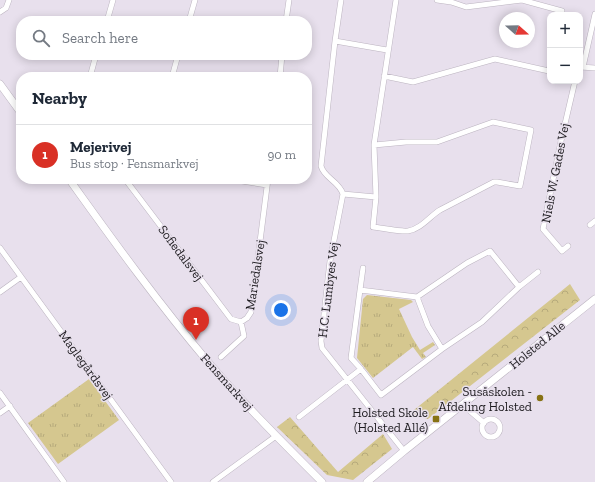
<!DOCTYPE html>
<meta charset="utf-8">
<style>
:root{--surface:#fff;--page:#f6f6f7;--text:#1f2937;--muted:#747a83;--line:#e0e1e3;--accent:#d93025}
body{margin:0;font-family:"Zilla Slab",serif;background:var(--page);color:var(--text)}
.controls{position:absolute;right:12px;top:12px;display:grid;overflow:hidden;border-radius:8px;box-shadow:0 2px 10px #0003}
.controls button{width:36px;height:36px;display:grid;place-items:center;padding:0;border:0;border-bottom:1px solid var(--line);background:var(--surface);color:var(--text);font:20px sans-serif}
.compass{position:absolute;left:499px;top:12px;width:36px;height:36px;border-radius:50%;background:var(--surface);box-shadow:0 2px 10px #0003;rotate:110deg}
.you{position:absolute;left:281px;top:310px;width:14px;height:14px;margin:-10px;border:3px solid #fff;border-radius:50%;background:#1a73e8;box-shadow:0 0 0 6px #1a73e833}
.badge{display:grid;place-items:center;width:26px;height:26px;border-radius:50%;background:var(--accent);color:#fff;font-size:13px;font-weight:700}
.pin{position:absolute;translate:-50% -33px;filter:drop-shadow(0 1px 2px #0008)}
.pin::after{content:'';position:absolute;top:21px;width:14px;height:12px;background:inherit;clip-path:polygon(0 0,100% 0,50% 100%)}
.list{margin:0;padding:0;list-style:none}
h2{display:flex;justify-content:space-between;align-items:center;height:52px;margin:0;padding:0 16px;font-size:17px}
h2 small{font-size:13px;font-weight:400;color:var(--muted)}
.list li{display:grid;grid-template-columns:26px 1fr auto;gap:12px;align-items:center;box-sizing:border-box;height:60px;padding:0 16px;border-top:1px solid var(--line)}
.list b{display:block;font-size:15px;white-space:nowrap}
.list p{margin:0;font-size:13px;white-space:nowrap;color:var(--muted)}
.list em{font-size:13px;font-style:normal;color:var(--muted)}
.icon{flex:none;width:22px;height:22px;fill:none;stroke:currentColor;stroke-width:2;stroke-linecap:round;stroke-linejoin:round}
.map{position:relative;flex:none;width:595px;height:482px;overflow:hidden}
.search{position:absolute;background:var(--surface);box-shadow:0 2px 10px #0003;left:16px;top:16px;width:296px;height:44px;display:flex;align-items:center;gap:10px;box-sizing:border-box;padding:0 14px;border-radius:16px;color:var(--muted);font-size:15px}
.panel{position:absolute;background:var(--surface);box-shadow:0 2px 10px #0003;left:16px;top:72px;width:296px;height:112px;border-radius:16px}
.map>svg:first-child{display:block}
.grass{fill:url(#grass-tufts)}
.forest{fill:url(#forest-crowns)}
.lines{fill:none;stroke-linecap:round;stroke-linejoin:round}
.street-casing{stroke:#bcb4c0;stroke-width:6}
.secondary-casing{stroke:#bcb4c0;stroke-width:8}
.street{stroke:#fff;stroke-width:5}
.secondary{stroke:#fff;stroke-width:7}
.poi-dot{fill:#877214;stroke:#e8e0ed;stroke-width:1.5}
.labels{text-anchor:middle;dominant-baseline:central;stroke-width:3;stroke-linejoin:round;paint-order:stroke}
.street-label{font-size:13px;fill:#1c1a1e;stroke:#e8e0ed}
.poi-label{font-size:13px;fill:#1c1a1e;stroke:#e8e0ed;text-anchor:end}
</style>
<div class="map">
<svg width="595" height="482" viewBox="0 0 595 482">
<defs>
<pattern id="grass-tufts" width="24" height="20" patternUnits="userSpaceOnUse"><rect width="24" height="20" fill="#d5c78f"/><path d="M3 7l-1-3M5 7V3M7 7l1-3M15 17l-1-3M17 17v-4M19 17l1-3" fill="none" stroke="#b6aa7b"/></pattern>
<pattern id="forest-crowns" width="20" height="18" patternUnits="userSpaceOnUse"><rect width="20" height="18" fill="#d5c78f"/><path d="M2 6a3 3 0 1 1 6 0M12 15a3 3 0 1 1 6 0" fill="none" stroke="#b6aa7b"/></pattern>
</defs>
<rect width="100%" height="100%" fill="#e8e0ed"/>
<!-- grass -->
<path class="grass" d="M 367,295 L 411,300 L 413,302 L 399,309 L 412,337 L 420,350 L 433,342 L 435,345 L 423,353 L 426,357 L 422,359 L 413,347 L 373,378 L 357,358 L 363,299 Z
M 89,379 L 119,420 L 58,464 L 28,423 Z"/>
<!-- forest -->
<path class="forest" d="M 570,284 L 580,300 L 428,419 L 409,414 Z
M 290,417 L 338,472 L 383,434 L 392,449 L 353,480 L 327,475 L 277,427 Z"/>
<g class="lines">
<defs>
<path id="street" d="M 341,0 L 335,41 L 321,166 C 324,178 339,181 343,194 L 330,261 L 321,341 L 322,348 L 404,451
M 437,0 L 451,2 L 466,7 L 522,0 L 562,11 L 561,15
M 0,12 L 6,8 L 9,0
M 107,21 L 113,0
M 189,21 L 195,0
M 286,21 L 289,0
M 335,41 L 387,50
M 581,67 L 595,68
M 583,67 L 595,14
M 384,76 L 413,82 L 495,59 L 549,71 L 550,66
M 90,77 L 96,55
M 172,77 L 178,55
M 280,77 L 282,55
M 125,179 L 231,319 L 241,322
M 229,179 L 267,185
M 343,194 L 376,197 L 373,227 C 382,228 401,232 408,231 C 421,229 430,216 440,210 L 494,182 L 497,182 L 520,186 L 531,130 L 493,122 L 437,142 L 406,142 L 374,145
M 376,197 L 374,145 L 396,0
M 590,225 L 595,221
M 568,246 L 562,251 L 543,229 L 561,141 L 575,81
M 0,248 L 171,482
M 360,290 L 363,268
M 0,292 L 21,277
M 442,349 L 482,322 L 519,287 L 538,272
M 221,357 L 244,336 L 241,322 L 247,318 L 251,312 L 268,179
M 361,369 L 351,358 L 360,290 L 417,297 L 467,263 L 490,251 L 519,287
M 0,393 L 64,482
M 463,405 L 484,423
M 0,413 L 10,406
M 299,417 L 361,369 L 381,395 L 442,349 L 428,326 L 417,297
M482 428a9 9 0 1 1 18 0a9 9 0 1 1-18 0Z
M 213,482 L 276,436"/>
<path id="secondary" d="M 0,84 L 21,113
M 69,179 C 114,242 159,304 209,363 C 244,404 283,443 322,482
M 367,482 L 404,451 L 595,299"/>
</defs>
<!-- street casing -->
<use href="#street" class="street-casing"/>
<!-- secondary casing -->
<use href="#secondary" class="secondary-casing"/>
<!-- street -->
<use href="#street" class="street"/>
<!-- secondary -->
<use href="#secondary" class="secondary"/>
</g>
<!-- markers -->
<g class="poi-dot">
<circle cx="540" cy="398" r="4"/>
<rect x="432" y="415" width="8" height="8" rx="2"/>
</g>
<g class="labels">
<!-- street labels -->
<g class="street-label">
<text transform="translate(555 173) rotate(-79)">Niels W. Gades Vej</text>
<text transform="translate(181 253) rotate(53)">Sofiedalsvej</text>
<text transform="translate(255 275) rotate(-81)">Mariedalsvej</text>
<text transform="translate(328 290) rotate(-83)">H.C. Lumbyes Vej</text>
<text transform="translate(537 345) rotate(-39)">Holsted Alle</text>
<text transform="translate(86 365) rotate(54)">Maglegårdsvej</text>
<text transform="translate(227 382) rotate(48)">Fensmarkvej</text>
</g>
<!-- poi labels -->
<g class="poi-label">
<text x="532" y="391">Susåskolen -<tspan x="532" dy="15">Afdeling Holsted</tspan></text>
<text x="428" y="412">Holsted Skole<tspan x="428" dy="15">(Holsted Allé)</tspan></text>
</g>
</g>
</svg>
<div class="controls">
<button>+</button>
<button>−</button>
</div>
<svg class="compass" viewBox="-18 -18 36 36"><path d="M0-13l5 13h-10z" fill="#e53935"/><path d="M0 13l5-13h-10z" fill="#747a83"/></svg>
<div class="you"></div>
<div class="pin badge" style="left:196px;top:340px">1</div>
<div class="search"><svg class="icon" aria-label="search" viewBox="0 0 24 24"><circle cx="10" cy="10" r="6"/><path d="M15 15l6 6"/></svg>Search here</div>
<section class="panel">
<h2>Nearby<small></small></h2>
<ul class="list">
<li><span class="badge">1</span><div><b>Mejerivej</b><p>Bus stop · Fensmarkvej</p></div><em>90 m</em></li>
</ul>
</section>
</div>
